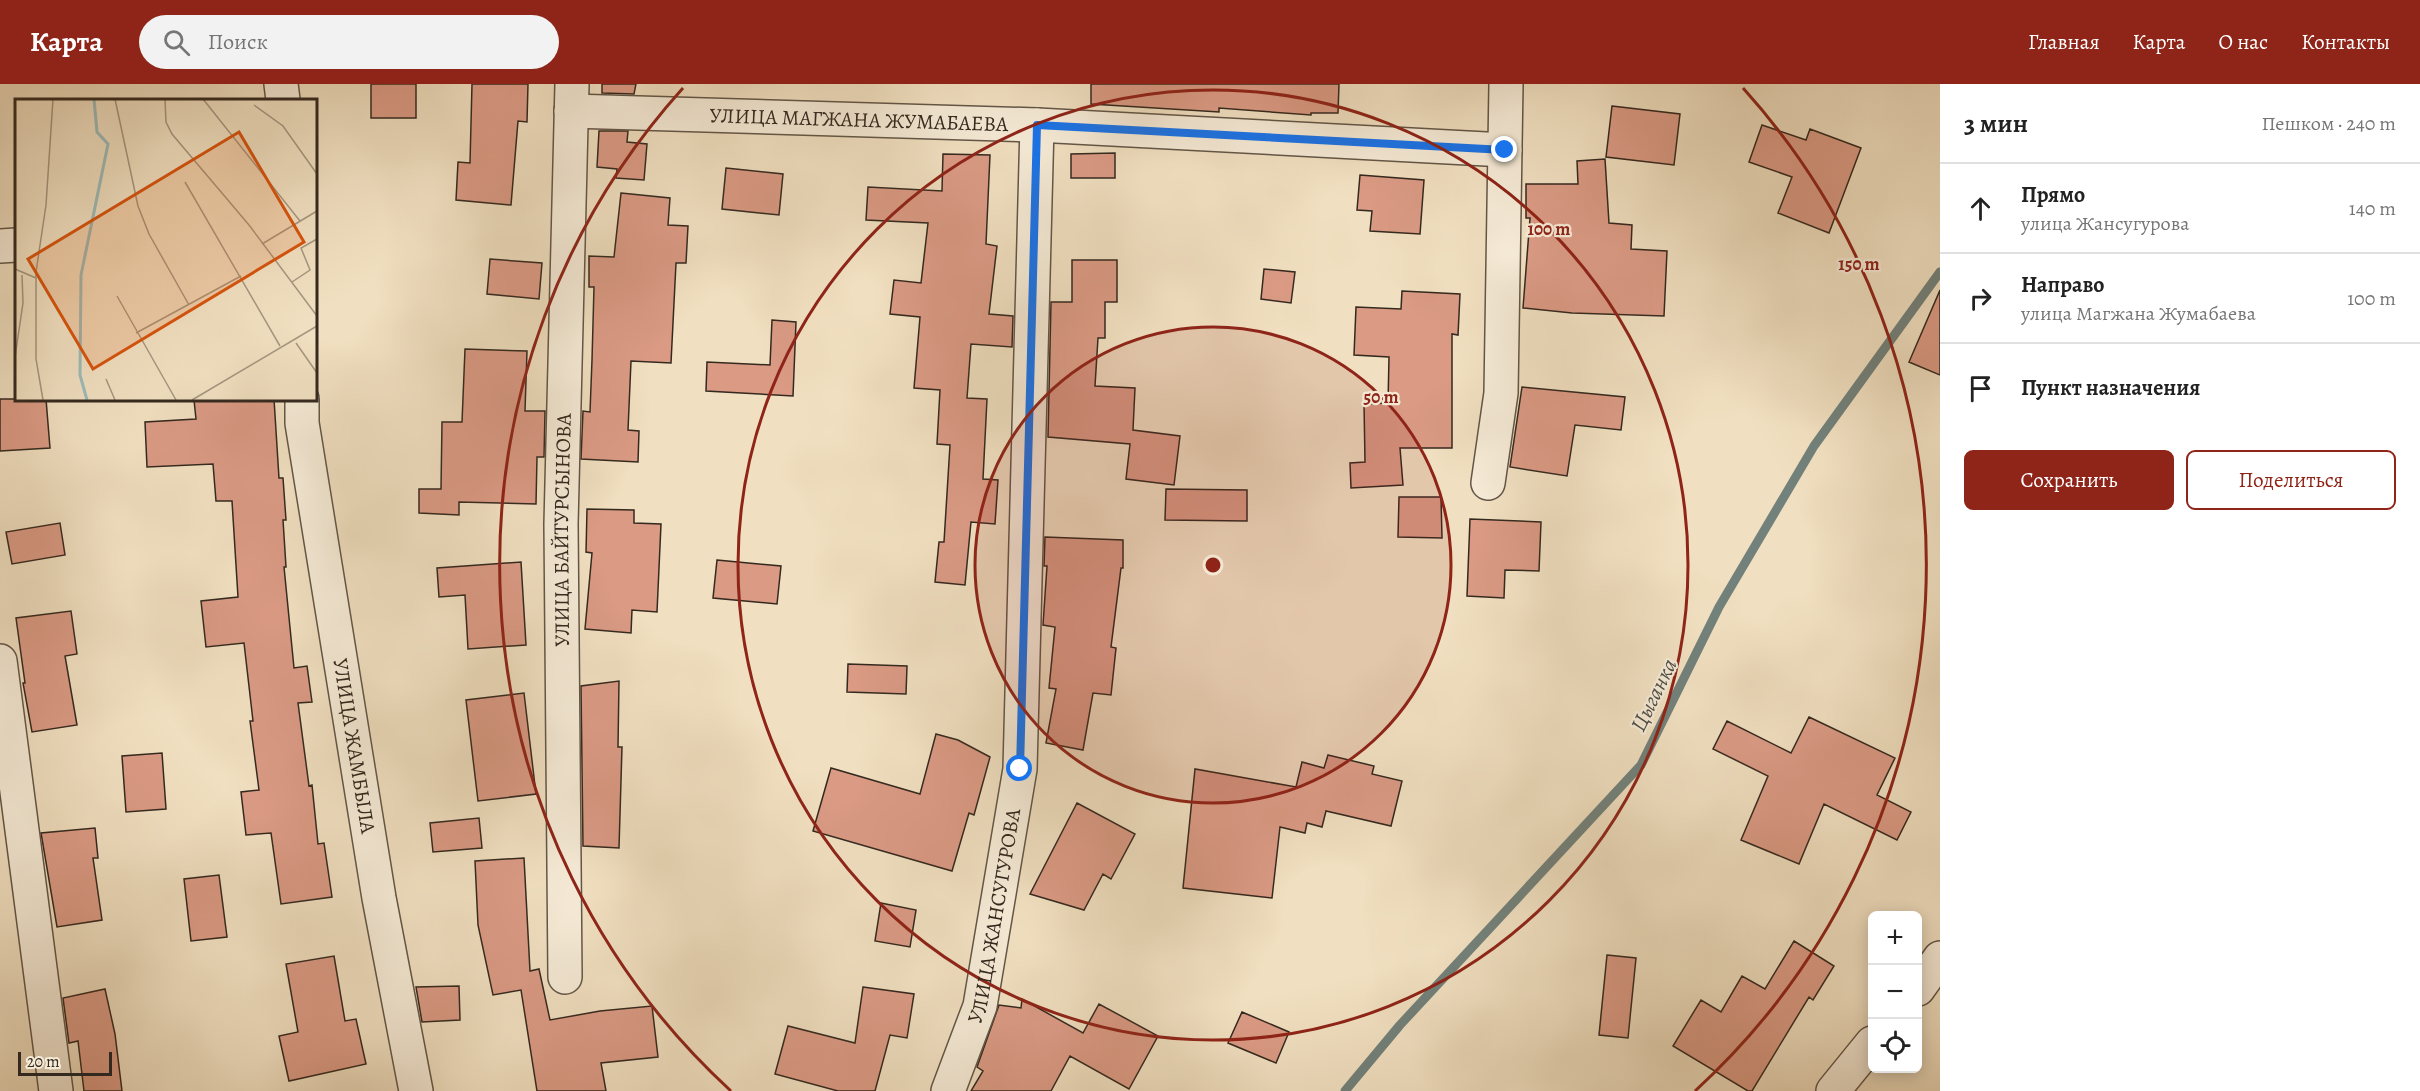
<!DOCTYPE html>
<html lang="ru">
<meta charset="utf-8">
<style>
:root{--surface:#fff;--page:#f2f2f2;--text:#222;--muted:#767676;--line:#e0e0e0;--accent:#8f2418}
body{margin:0;font-family:Alegreya,serif;background:var(--page);color:var(--text)}
.controls{position:absolute;right:18px;bottom:18px;display:grid;overflow:hidden;border-radius:9px;box-shadow:0 3px 15px #0003}
.controls button{width:54px;height:54px;display:grid;place-items:center;padding:0;border:0;border-bottom:2px solid var(--line);background:var(--surface);color:var(--text);font:30px sans-serif}
.scale{position:absolute;left:18px;bottom:15px;width:94px;box-sizing:border-box;padding-left:6px;border:3px solid #34291f;border-top:0;font-size:16px;line-height:21px;white-space:nowrap;color:#34291f;-webkit-text-stroke:4px #f5ead6;paint-order:stroke}
.stop{position:absolute;width:18px;height:18px;margin:-14px;border:4px solid #1a73e8;border-radius:50%;background:#fff}
.stop.end{background:#1a73e8;border-color:#fff;box-shadow:0 2px 6px #0008}
.list{margin:0;padding:0;list-style:none}
h2{display:flex;justify-content:space-between;align-items:center;height:78px;margin:0;padding:0 24px;font-size:26px}
h2 small{font-size:20px;font-weight:400;color:var(--muted)}
.list li{display:grid;grid-template-columns:39px 1fr auto;gap:18px;align-items:center;box-sizing:border-box;height:90px;padding:0 24px;border-top:2px solid var(--line)}
.list b{display:block;font-size:22px;white-space:nowrap}
.list p{margin:0;font-size:20px;white-space:nowrap;color:var(--muted)}
.list em{font-size:20px;font-style:normal;color:var(--muted)}
.actions{display:flex;gap:12px;padding:18px 24px}
.actions a{flex:1;padding:14px 0;border:2px solid var(--accent);border-radius:9px;text-align:center;font-size:21px;color:var(--accent)}
.actions .main{background:var(--accent);color:#fff}
.icon{flex:none;width:33px;height:33px;fill:none;stroke:currentColor;stroke-width:2;stroke-linecap:round;stroke-linejoin:round}
.map{position:relative;flex:none;width:1940px;height:1007px;overflow:hidden}
header{display:flex;align-items:center;gap:36px;box-sizing:border-box;height:84px;padding:0 30px;background:var(--accent);color:#fff}
header strong{font-size:28px}
nav{display:flex;gap:33px;margin-inline-start:auto;font-size:21px}
.search{width:420px;height:54px;background:var(--page);display:flex;align-items:center;gap:15px;box-sizing:border-box;padding:0 21px;border-radius:33px;color:var(--muted);font-size:22px}
main{display:flex}
aside{flex:1;background:var(--surface)}
.map>svg:first-child{display:block}
.lines{fill:none;stroke-linecap:round;stroke-linejoin:round}
.stream{stroke:#72817b;stroke-width:9}
.building{fill:#da9a84;stroke:#34291f;stroke-width:1.5}
.minor-casing{stroke:#635647;stroke-width:36}
.minor{stroke:#f5ead6;stroke-width:33}
.route{stroke:#1a73e8;stroke-width:8}
.ring{fill:none;stroke:#8f2418;stroke-width:3}
.labels{text-anchor:middle;dominant-baseline:central;stroke-width:4.5;stroke-linejoin:round;paint-order:stroke}
.street-label{font-size:21px;fill:#34291f;stroke:#f5ead6}
.water-label{font-size:22px;font-style:italic;fill:#4e4e46;stroke:#f5ead6}
.inset-river{fill:none;stroke:#9cbbb9;stroke-width:3}
.inset-road{fill:none;stroke:#a59680;stroke-width:1.5}
.view{fill:#d6540e;fill-opacity:0.15;stroke:#d6540e;stroke-width:3}
.inset-edge{fill:none;stroke:#34291f;stroke-width:3}
.centre{fill:#8f2418;stroke:#f5ead6;stroke-width:3}
.ring-label{font-size:18px;text-anchor:middle;font-weight:bold;fill:#8f2418;stroke:#f5ead6;stroke-width:4.5;stroke-linejoin:round;paint-order:stroke}
</style>
<header>
<strong>Карта</strong>
<div class="search"><svg class="icon" aria-label="search" viewBox="0 0 24 24"><circle cx="10" cy="10" r="6"/><path d="M15 15l6 6"/></svg>Поиск</div>
<nav><a>Главная</a><a>Карта</a><a>О нас</a><a>Контакты</a></nav>
</header>
<main>
<div class="map">
<svg width="1940" height="1007" viewBox="0 0 1940 1007">
<rect width="100%" height="100%" fill="#f0dfc0"/>
<filter id="stains"><feTurbulence type="fractalNoise" baseFrequency=".00333" numOctaves="4"/><feColorMatrix values="0 0 0 0 .2 0 0 0 0 .09 0 0 0 0 .02 0 0 0 .5 -.17"/></filter>
<radialGradient id="worn" r=".72"><stop offset=".6" stop-color="#630" stop-opacity="0"/><stop offset="1" stop-color="#630" stop-opacity=".3"/></radialGradient>
<g class="lines">
<!-- stream -->
<path class="stream" d="M 1345,1007 L 1400,941 L 1641,681 L 1719,523 L 1814,362 L 1940,188"/>
</g>
<!-- building -->
<path class="building" d="M 371,0 L 416,0 L 416,34 L 371,34 Z
M 472,0 L 528,0 L 527,38 L 518,37 L 511,121 L 456,116 L 458,78 L 470,79 Z
M 602,0 L 636,0 L 634,10 L 602,9 Z
M 1091,0 L 1339,0 L 1338,29 L 1311,29 L 1311,31 L 1219,24 L 1219,28 L 1091,20 Z
M 1612,22 L 1680,30 L 1674,81 L 1606,73 Z
M 1762,41 L 1806,56 L 1810,45 L 1861,64 L 1829,149 L 1778,129 L 1792,93 L 1749,78 Z
M 599,47 L 628,47 L 627,58 L 647,60 L 644,96 L 616,94 L 617,85 L 597,83 Z
M 1115,69 L 1115,94 L 1071,94 L 1071,70 Z
M 943,70 L 990,71 L 986,160 L 997,162 L 989,230 L 1013,232 L 1012,263 L 971,260 L 967,314 L 987,315 L 983,395 L 998,396 L 995,440 L 971,438 L 965,501 L 935,498 L 939,458 L 944,458 L 950,361 L 937,360 L 940,306 L 914,304 L 920,233 L 890,230 L 894,196 L 921,199 L 928,139 L 866,136 L 868,103 L 942,107 Z
M 1605,75 L 1609,139 L 1632,141 L 1631,165 L 1667,167 L 1664,232 L 1572,229 L 1523,224 L 1530,134 L 1526,134 L 1526,100 L 1578,100 L 1577,77 Z
M 726,84 L 783,90 L 779,131 L 722,125 Z
M 1360,91 L 1424,96 L 1420,150 L 1370,147 L 1372,127 L 1357,126 Z
M 621,109 L 670,114 L 668,141 L 688,142 L 686,179 L 676,179 L 671,279 L 631,277 L 628,346 L 639,347 L 638,378 L 581,375 L 583,327 L 590,328 L 592,276 L 594,203 L 589,203 L 589,172 L 614,173 Z
M 490,175 L 542,179 L 539,215 L 487,210 Z
M 1072,176 L 1117,176 L 1117,218 L 1105,218 L 1105,254 L 1098,254 L 1095,302 L 1135,304 L 1133,346 L 1180,352 L 1174,401 L 1126,395 L 1130,360 L 1048,353 L 1051,218 L 1072,218 Z
M 1264,185 L 1295,188 L 1291,219 L 1261,215 Z
M 1940,206 L 1940,291 L 1909,278 Z
M 1402,207 L 1460,210 L 1458,251 L 1452,250 L 1452,364 L 1400,364 L 1403,401 L 1351,404 L 1350,379 L 1365,378 L 1364,320 L 1388,319 L 1389,273 L 1354,271 L 1356,223 L 1401,225 Z
M 772,236 L 796,238 L 793,312 L 706,307 L 707,278 L 770,281 Z
M 465,265 L 527,267 L 525,327 L 545,327 L 544,373 L 537,373 L 536,420 L 459,418 L 459,431 L 419,429 L 419,405 L 441,405 L 442,338 L 462,338 Z
M 1522,303 L 1625,313 L 1621,346 L 1575,341 L 1567,392 L 1510,383 Z
M 0,315 L 46,315 L 50,364 L 0,367 Z
M 274,315 L 279,394 L 283,394 L 286,436 L 283,436 L 286,483 L 284,483 L 294,584 L 307,582 L 312,618 L 298,619 L 309,702 L 312,701 L 318,760 L 324,759 L 332,813 L 281,820 L 271,749 L 246,751 L 241,708 L 259,706 L 250,637 L 253,637 L 244,559 L 206,563 L 201,517 L 238,513 L 232,417 L 216,417 L 213,380 L 147,383 L 145,338 L 196,335 L 194,316 Z
M 1166,405 L 1247,406 L 1247,437 L 1165,436 Z
M 1399,413 L 1441,413 L 1442,454 L 1398,453 Z
M 587,425 L 634,426 L 634,439 L 661,440 L 657,528 L 632,526 L 631,549 L 585,545 L 592,469 L 586,468 Z
M 1470,435 L 1541,438 L 1539,487 L 1505,486 L 1504,514 L 1467,512 Z
M 60,439 L 65,471 L 12,480 L 6,448 Z
M 1045,453 L 1123,456 L 1123,484 L 1121,484 L 1111,563 L 1116,564 L 1111,611 L 1093,609 L 1083,666 L 1046,659 L 1056,605 L 1049,604 L 1055,543 L 1043,541 L 1047,482 L 1044,482 Z
M 717,476 L 781,482 L 777,520 L 713,514 Z
M 521,478 L 526,561 L 468,565 L 465,511 L 439,513 L 437,484 Z
M 71,527 L 77,570 L 65,572 L 77,641 L 32,648 L 23,599 L 25,599 L 16,534 Z
M 848,580 L 907,582 L 906,610 L 847,608 Z
M 619,597 L 618,663 L 622,663 L 619,764 L 583,762 L 581,602 Z
M 524,609 L 536,710 L 478,717 L 466,616 Z
M 1809,633 L 1895,674 L 1877,711 L 1911,728 L 1897,756 L 1824,720 L 1799,780 L 1741,756 L 1768,692 L 1713,665 L 1727,637 L 1791,669 Z
M 936,650 L 958,656 L 990,673 L 974,731 L 969,729 L 952,787 L 813,747 L 831,684 L 920,710 Z
M 162,669 L 166,725 L 126,728 L 122,672 Z
M 1328,671 L 1374,682 L 1372,690 L 1402,697 L 1391,742 L 1326,727 L 1322,743 L 1307,739 L 1305,749 L 1280,743 L 1272,814 L 1183,804 L 1195,685 L 1296,703 L 1302,678 L 1324,684 Z
M 1077,719 L 1135,750 L 1111,795 L 1103,790 L 1084,826 L 1030,810 Z
M 479,734 L 482,764 L 433,768 L 430,739 Z
M 95,744 L 98,774 L 93,774 L 102,836 L 57,843 L 41,749 Z
M 524,774 L 530,887 L 539,885 L 550,936 L 600,927 L 652,922 L 658,973 L 601,979 L 606,1007 L 537,1007 L 521,906 L 493,911 L 478,841 L 475,777 Z
M 219,791 L 227,853 L 191,857 L 184,795 Z
M 881,819 L 916,826 L 910,863 L 875,857 Z
M 1794,857 L 1834,882 L 1813,916 L 1809,913 L 1752,1007 L 1748,1007 L 1673,962 L 1701,916 L 1721,928 L 1742,892 L 1765,905 Z
M 1607,871 L 1636,874 L 1628,954 L 1599,951 Z
M 334,872 L 345,937 L 356,935 L 366,980 L 289,997 L 279,952 L 298,948 L 286,880 Z
M 459,902 L 460,936 L 422,938 L 416,903 Z
M 863,903 L 914,910 L 907,954 L 890,951 L 875,1007 L 838,1007 L 775,990 L 788,942 L 855,959 Z
M 105,905 L 115,950 L 122,1007 L 84,1007 L 78,957 L 69,959 L 63,914 Z
M 1022,915 L 1083,949 L 1099,920 L 1158,952 L 1129,1005 L 1070,972 L 1051,1007 L 971,1007 L 983,987 L 977,983 L 999,921 L 1021,924 Z
M 1242,928 L 1289,948 L 1276,979 L 1228,959 Z"/>
<g class="lines">
<defs>
<g id="minor">
<path d="M 281,0 L 283,16"/>
<path id="s1" d="M 571,27 L 1037,41 L 1505,66"/>
<path d="M 0,162 L 16,161"/>
<path id="s2" d="M 302,315 L 302,339 L 379,814 L 416,1007"/>
<path d="M 1488,399 L 1501,309 L 1506,0"/>
<path d="M 0,577 L 56,1007"/>
<path id="s3" d="M 565,893 L 561,440 L 572,0"/>
<path d="M 1918,905 L 1940,874"/>
<path id="s4" d="M 948,1007 L 980,922 L 1020,685 L 1037,41"/>
<path d="M 1833,1007 L 1872,959"/>
</g>
</defs>
<!-- minor casing -->
<use href="#minor" class="minor-casing"/>
<!-- minor -->
<use href="#minor" class="minor"/>
</g>
<g class="lines">
<!-- route -->
<path class="route" d="M 1020,685 L 1037,41 L 1505,66"/>
</g>
<!-- distance rings -->
<circle cx="1213" cy="481" r="238" fill="#8f2418" fill-opacity=".12"/>
<g class="ring">
<circle cx="1213" cy="481" r="238"/>
<circle cx="1213" cy="481" r="475"/>
<path d="M731 1007A713 713 0 0 1 683 4M1743 4A713 713 0 0 1 1695 1007"/>
</g>
<g class="labels">
<!-- street labels -->
<g class="street-label">
<text stroke="none"><textPath href="#s1" startOffset="288">УЛИЦА МАГЖАНА ЖУМАБАЕВА</textPath></text>
<text stroke="none"><textPath href="#s3" startOffset="447">УЛИЦА БАЙТУРСЫНОВА</textPath></text>
<text stroke="none"><textPath href="#s2" startOffset="351">УЛИЦА ЖАМБЫЛА</textPath></text>
<text stroke="none"><textPath href="#s4" startOffset="182">УЛИЦА ЖАНСУГУРОВА</textPath></text>
</g>
<!-- water labels -->
<g class="water-label">
<text transform="translate(1654 611) rotate(-64)">Цыганка</text>
</g>
</g>
<!-- overview -->
<g transform="translate(15 15)">
<rect width="302" height="302" fill="#f0dfc0"/>
<path class="inset-river" d="M 72,301 L 65,276 L 66,176 L 93,45 L 82,33 L 79,0"/>
<path class="inset-road" d="M 100,0 L 123,107 L 134,135 L 174,206M 150,0 L 151,23 L 157,35 L 234,126 L 302,217M 188,0 L 285,122M 239,6 L 268,27 L 302,75M 170,83 L 265,247M 247,145 L 302,112M 0,170 L 21,179M 277,183 L 295,171 L 286,149 L 302,140M 102,197 L 161,301M 121,234 L 226,177M 281,244 L 302,274M 0,258 L 8,204 L 7,176M 91,280 L 100,301M 28,301 L 21,260 L 21,173 L 31,106 L 38,0M 177,301 L 302,227"/>
<path class="view" d="M 224,33 L 289,143 L 78,270 L 13,160 Z"/>
<rect width="302" height="302" class="inset-edge"/>
</g>
<circle cx="1213" cy="481" r="9" class="centre"/>
<g class="ring-label">
<text x="1549" y="151">100 m</text>
<text x="1859" y="186">150 m</text>
<text x="1381" y="319">50 m</text>
</g>
<rect width="100%" height="100%" filter="url(#stains)"/>
<rect width="100%" height="100%" fill="url(#worn)"/>
</svg>
<div class="controls">
<button>+</button>
<button>−</button>
<button><svg class="icon" aria-label="locate" viewBox="0 0 24 24"><circle cx="12" cy="12" r="6"/><path d="M12 2v4M12 18v4M2 12h4M18 12h4"/></svg></button>
</div>
<div class="scale">20 m</div>
<div class="stop" style="left:1020px;top:685px"></div>
<div class="stop end" style="left:1505px;top:66px"></div>
</div>
<aside>
<h2>3 мин<small>Пешком · 240 m</small></h2>
<ul class="list">
<li><svg class="icon" aria-label="ahead" viewBox="0 0 24 24"><path d="M12 20V5M6 11l6-6 6 6"/></svg><div><b>Прямо</b><p>улица Жансугурова</p></div><em>140 m</em></li>
<li><svg class="icon" aria-label="right" viewBox="0 0 24 24"><path d="M7 20v-9h11M14 6l5 5-5 5"/></svg><div><b>Направо</b><p>улица Магжана Жумабаева</p></div><em>100 m</em></li>
<li><svg class="icon" aria-label="arrive" viewBox="0 0 24 24"><path d="M6 21V4h12l-3 4 3 4H6"/></svg><div><b>Пункт назначения</b></div></li>
</ul>
<div class="actions"><a class="main">Сохранить</a><a>Поделиться</a></div>
</aside>
</main>
